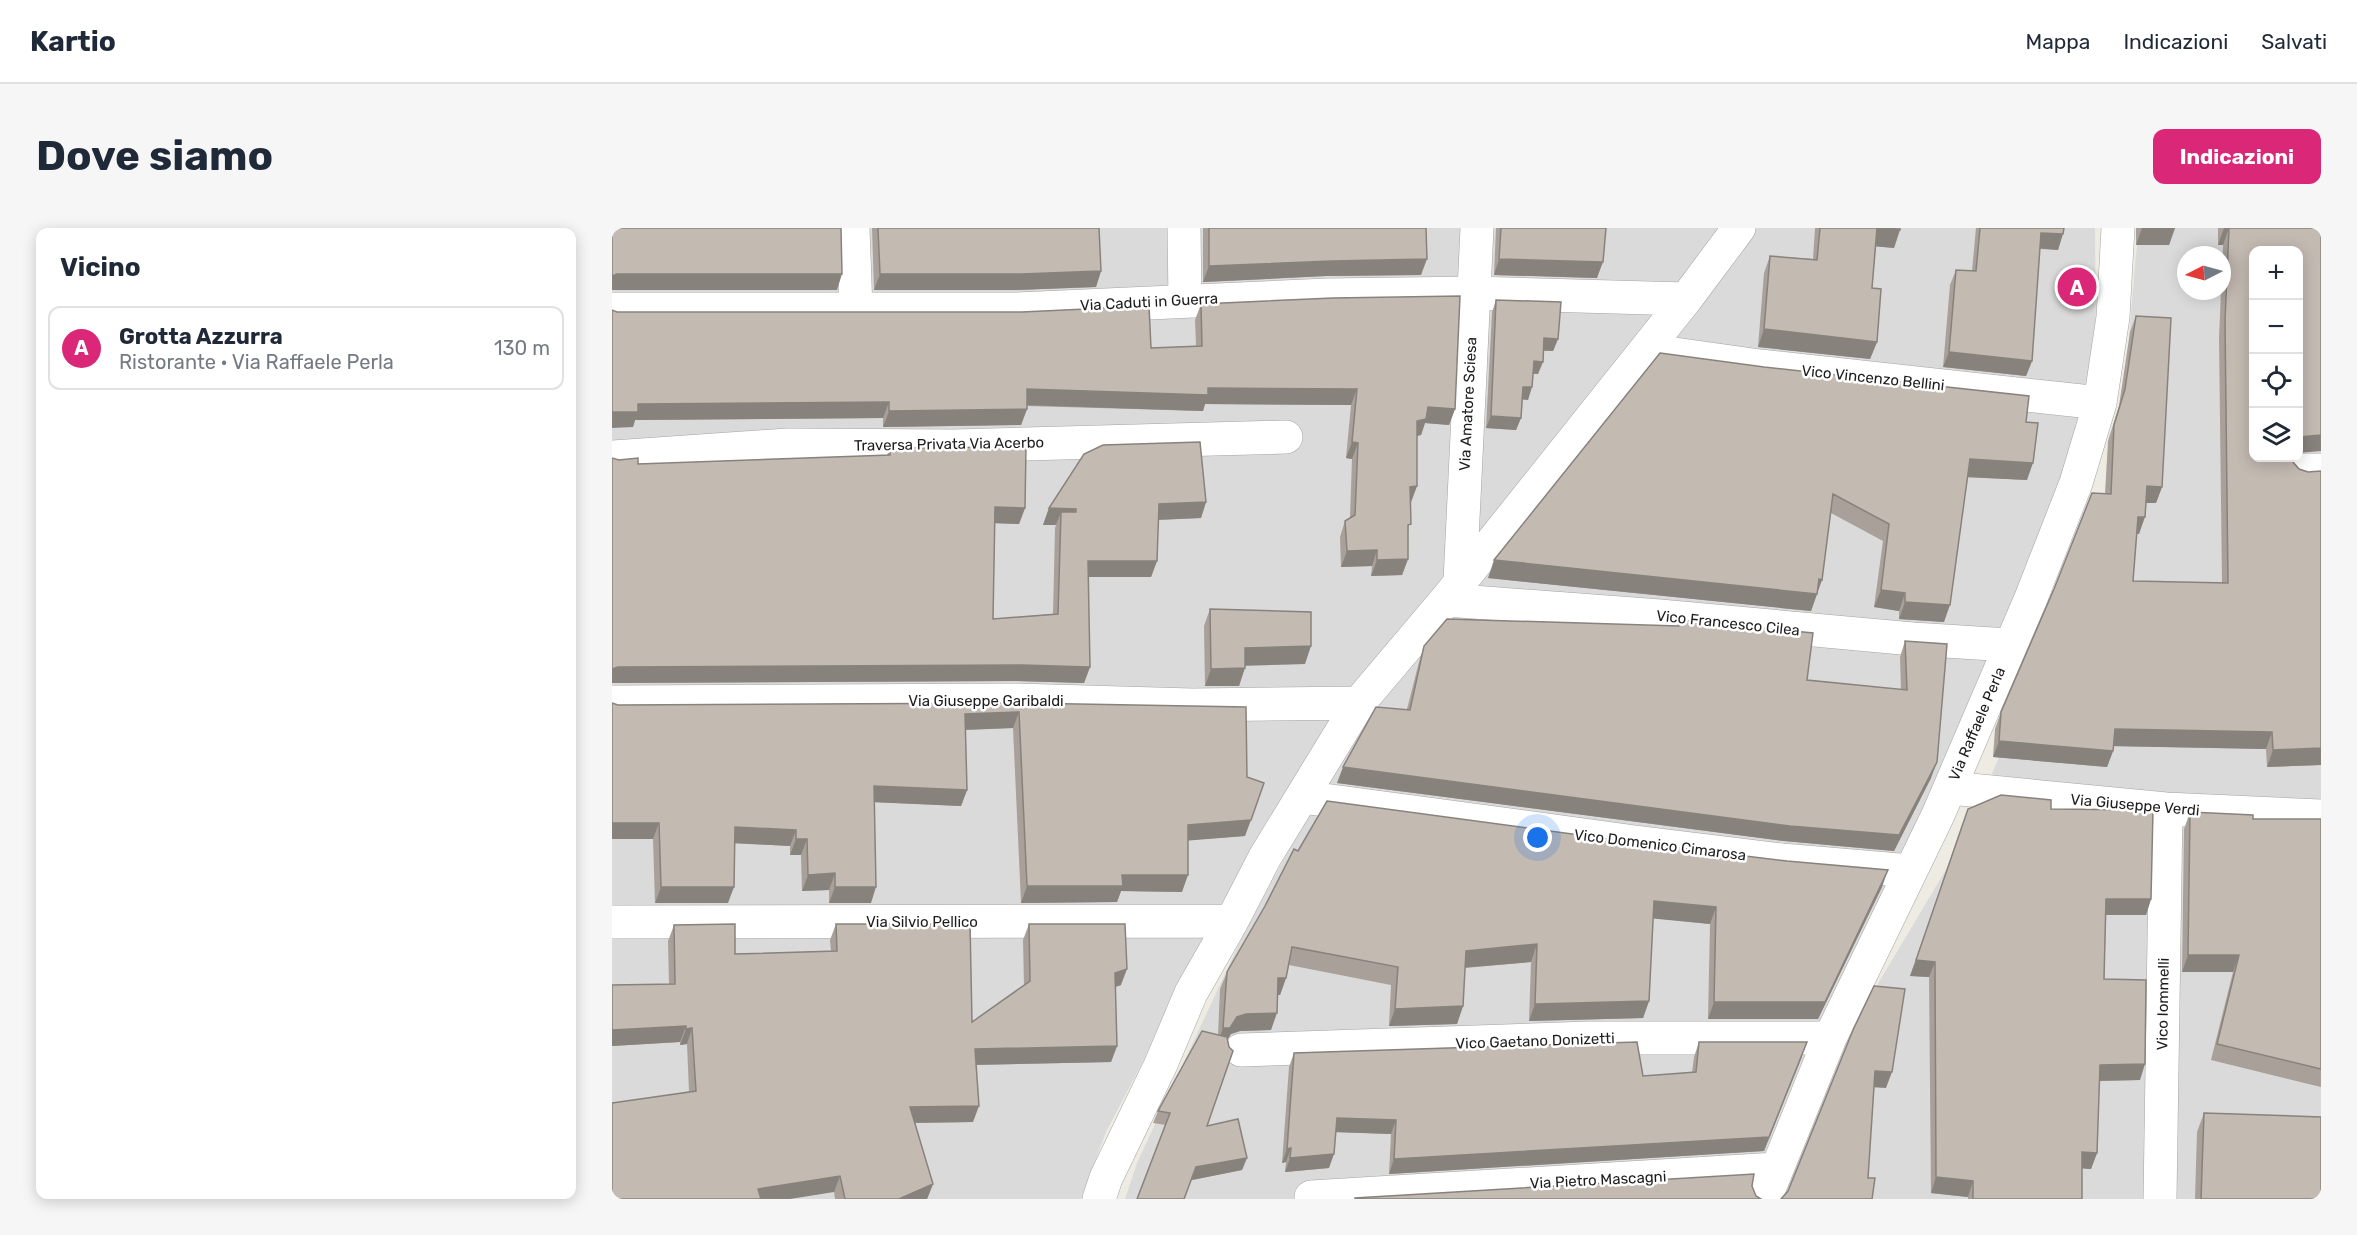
<!DOCTYPE html>
<html lang="it">
<meta charset="utf-8">
<style>
:root{--surface:#fff;--page:#f6f6f7;--text:#1f2937;--muted:#747a83;--line:#e0e1e3;--accent:#db2777}
body{margin:0;font-family:Rubik,sans-serif;background:var(--page);color:var(--text)}
.controls{position:absolute;right:18px;top:18px;display:grid;overflow:hidden;border-radius:12px;box-shadow:0 3px 15px #0003}
.controls button{width:54px;height:54px;display:grid;place-items:center;padding:0;border:0;border-bottom:2px solid var(--line);background:var(--surface);color:var(--text);font:30px sans-serif}
.compass{position:absolute;left:1565px;top:18px;width:54px;height:54px;border-radius:50%;background:var(--surface);box-shadow:0 3px 15px #0003;rotate:264deg}
.you{position:absolute;left:926px;top:610px;width:21px;height:21px;margin:-15px;border:4px solid #fff;border-radius:50%;background:#1a73e8;box-shadow:0 0 0 9px #1a73e833}
.badge{display:grid;place-items:center;width:39px;height:39px;border-radius:50%;background:var(--accent);color:#fff;font-size:20px;font-weight:700}
.pin{position:absolute;translate:-50% -50%;border:3px solid #fff;box-shadow:0 2px 6px #0006}
.list{margin:0;padding:0;list-style:none}
h2{display:flex;justify-content:space-between;align-items:center;height:78px;margin:0;padding:0 24px;font-size:26px}
h2 small{font-size:20px;font-weight:400;color:var(--muted)}
.list li{display:grid;grid-template-columns:39px 1fr auto;gap:18px;align-items:center;box-sizing:border-box;height:84px;margin:0 12px 12px;padding:0 12px;border:2px solid var(--line);border-radius:12px}
.list b{display:block;font-size:22px;white-space:nowrap}
.list p{margin:0;font-size:20px;white-space:nowrap;color:var(--muted)}
.list em{font-size:20px;font-style:normal;color:var(--muted)}
.icon{flex:none;width:33px;height:33px;fill:none;stroke:currentColor;stroke-width:2;stroke-linecap:round;stroke-linejoin:round}
.map{position:relative;flex:none;width:1709px;height:971px;overflow:hidden;border-radius:12px}
header{display:flex;align-items:center;gap:36px;box-sizing:border-box;height:84px;padding:0 30px;background:var(--surface);border-bottom:2px solid var(--line)}
header strong{font-size:28px}
nav{display:flex;gap:33px;margin-inline-start:auto;font-size:21px}
.intro{display:flex;align-items:center;justify-content:space-between;box-sizing:border-box;height:144px;padding:0 36px}
h1{margin:0;font-size:42px}
.button{padding:15px 27px;border-radius:12px;background:var(--accent);color:#fff;font-size:21px;font-weight:700}
main{display:flex;gap:36px;padding:0 36px}
aside{flex:1;background:var(--surface);border-radius:12px;box-shadow:0 3px 15px #0003}
.map>svg:first-child{display:block}
.residential{fill:#dbdada;fill-rule:evenodd}
.lines{fill:none;stroke-linecap:round;stroke-linejoin:round}
.minor-casing{stroke:#a4a4a4;stroke-width:34}
.minor{stroke:#fff;stroke-width:33}
.wall{fill:#a8a099}
.shaded-wall{fill:#88827d}
.building{fill:#c3bab2;stroke:#88827d;stroke-width:1.5}
.labels{text-anchor:middle;dominant-baseline:central;stroke-width:5;stroke-linejoin:round;paint-order:stroke}
.street-label{font-size:15px;fill:#1d1d1d;stroke:#fff}
</style>
<header>
<strong>Kartio</strong>
<nav><a>Mappa</a><a>Indicazioni</a><a>Salvati</a></nav>
</header>
<div class="intro"><h1>Dove siamo</h1><a class="button">Indicazioni</a></div>
<main>
<aside>
<h2>Vicino<small></small></h2>
<ul class="list">
<li><span class="badge">A</span><div><b>Grotta Azzurra</b><p>Ristorante · Via Raffaele Perla</p></div><em>130 m</em></li>
</ul>
</aside>
<div class="map">
<svg width="1709" height="971" viewBox="0 0 1709 971">
<rect width="100%" height="100%" fill="#eeebe3"/>
<!-- residential -->
<path class="residential" d="M 0,0 L 1117,0 L 607,688 L 494,904 L 469,971 L 0,971 Z
M 1140,0 L 1483,0 L 1484,120 L 1459,254 L 1142,971 L 513,971 L 525,935 L 631,707 L 700,579 L 761,476 Z
M 1528,0 L 1709,0 L 1709,971 L 1167,971 L 1239,801 L 1348,618 L 1504,264 L 1524,26 ZM 1642,22 L 1686,22 L 1686,230 L 1642,230 ZM 1574,27 L 1610,27 L 1610,63 L 1574,63 Z"/>
<g class="lines">
<defs>
<path id="minor" d="M 241,0 L 244,82
M 572,0 L 573,72
M 0,81 L 404,81 L 715,67 L 862,65 L 1074,71
M 1034,122 L 1148,138 L 1488,175
M 0,229 L 176,217 L 342,218 L 674,209
M 1691,242 L 1709,242
M 848,353 L 865,0
M 834,372 L 1048,388 L 1301,411 L 1397,417
M 0,474 L 404,472 L 580,477 L 747,475
M 1338,560 L 1554,581 L 1709,588
M 690,569 L 1023,614 L 1170,632 L 1299,643
M 0,694 L 620,693
M 629,822 L 976,810 L 1218,810
M 699,969 L 1164,941
M 487,971 L 494,950 L 549,836 L 579,765 L 620,693 L 653,629 L 747,475 L 834,372 L 1074,71 L 1127,0
M 1153,971 L 1218,810 L 1326,587 L 1419,370 L 1464,255 L 1488,175 L 1501,89 L 1506,0
M 1548,971 L 1554,581"/>
</defs>
<!-- minor casing -->
<use href="#minor" class="minor-casing"/>
<!-- minor -->
<use href="#minor" class="minor"/>
</g>
<!-- wall -->
<path class="wall" d="M 260,0 L 487,0 L 489,43 L 484,59 L 404,62 L 262,62 Z
M 591,0 L 814,0 L 809,47 L 714,48 L 591,54 Z
M 884,0 L 994,0 L 985,50 L 882,47 Z
M 1203,0 L 1288,0 L 1282,20 L 1264,18 L 1260,60 L 1265,114 L 1258,131 L 1146,119 L 1152,45 L 1158,28 L 1201,31 Z
M 1364,0 L 1452,0 L 1446,22 L 1428,21 L 1420,133 L 1414,148 L 1331,139 L 1338,57 L 1344,42 L 1360,43 Z
M 1524,0 L 1563,0 L 1557,17 L 1524,17 Z
M 1606,0 L 1709,0 L 1709,223 L 1686,22 L 1641,230 L 1681,234 L 1687,241 L 1696,244 L 1709,243 L 1709,537 L 1655,539 L 1654,521 L 1501,518 L 1501,523 L 1495,539 L 1381,529 L 1383,501 L 1389,484 L 1493,266 L 1496,213 L 1507,178 L 1518,104 L 1524,88 L 1550,259 L 1544,275 L 1534,275 L 1527,306 L 1525,306 L 1521,353 L 1610,355 L 1607,110 L 1609,63 L 1610,63 L 1611,17 L 1606,17 Z
M 884,72 L 946,111 L 941,123 L 931,123 L 926,146 L 921,146 L 916,172 L 910,171 L 909,190 L 904,202 L 874,200 L 880,84 Z
M 589,76 L 843,181 L 837,197 L 813,195 L 809,207 L 805,208 L 805,258 L 799,274 L 796,305 L 796,331 L 790,347 L 759,348 L 760,338 L 729,339 L 728,309 L 733,293 L 738,290 L 740,231 L 734,230 L 739,177 L 593,176 L 591,183 L 415,178 L 415,181 L 409,197 L 271,199 L 271,190 L 23,192 L 21,199 L 5,84 L 539,120 L 584,118 L 583,92 Z
M 1414,194 L 1415,252 L 1356,249 L 1332,394 L 1287,391 L 1287,383 L 1262,379 L 1271,313 L 1219,285 L 1205,366 L 1199,383 L 876,350 Z
M 278,220 L 413,280 L 407,296 L 383,295 L 381,391 L 441,386 L 443,300 L 444,297 L 431,297 L 437,280 L 594,274 L 589,290 L 546,292 L 545,333 L 539,349 L 476,349 L 478,439 L 472,455 L 404,453 L 0,455 L 0,230 L 26,236 L 275,227 Z
M 598,381 L 693,436 L 633,437 L 627,458 L 593,458 L 592,398 Z
M 1067,392 L 1195,452 L 1289,462 L 1288,429 L 1293,413 L 1319,550 L 1282,623 L 1172,613 L 725,555 L 795,481 L 807,434 L 812,418 L 1065,398 Z
M 0,475 L 6,477 L 410,475 L 633,608 L 576,612 L 570,664 L 509,663 L 505,674 L 409,675 L 401,500 L 353,502 L 355,562 L 349,578 L 263,574 L 259,675 L 217,675 L 217,662 L 190,663 L 189,627 L 178,627 L 178,618 L 123,615 L 116,675 L 43,675 L 41,611 L 0,611 Z
M 1439,581 L 1539,671 L 1534,687 L 1494,687 L 1492,751 L 1528,852 L 1487,853 L 1485,925 L 1479,941 L 1470,940 L 1470,971 L 1356,971 L 1356,969 L 1319,965 L 1317,749 L 1298,748 L 1350,597 Z
M 1578,584 L 1641,591 L 1709,591 L 1709,859 L 1599,832 L 1621,744 L 1570,744 L 1572,601 Z
M 686,623 L 1270,659 L 1206,791 L 1096,791 L 1098,696 L 1041,690 L 1037,773 L 1031,790 L 917,793 L 919,734 L 853,740 L 851,778 L 845,796 L 777,798 L 779,757 L 677,737 L 674,750 L 668,767 L 666,767 L 659,802 L 628,803 L 619,806 L 616,811 L 595,898 L 635,930 L 630,942 L 580,952 L 554,897 L 541,895 L 546,883 L 606,807 L 608,761 L 615,744 Z
M 224,696 L 360,794 L 412,758 L 411,712 L 417,696 L 509,757 L 503,759 L 505,818 L 499,834 L 364,837 L 361,894 L 303,895 L 321,956 L 315,971 L 223,971 L 222,964 L 77,864 L 75,816 L 68,817 L 68,814 L 0,818 L 0,757 L 57,756 L 56,713 L 62,697 L 123,726 L 219,723 L 218,712 Z
M 1087,814 L 1190,829 L 1152,923 L 777,946 L 779,906 L 724,904 L 717,940 L 673,944 L 674,934 L 670,935 L 677,839 L 682,825 L 1031,848 L 1080,845 L 1082,829 Z
M 1592,885 L 1709,971 L 1583,971 L 1585,904 Z"/>
<!-- shaded-wall -->
<path class="shaded-wall" d="M 1265,0 L 1288,2 L 1282,20 L 1259,18 Z
M 1530,0 L 1563,0 L 1557,17 L 1524,17 Z
M 1612,0 L 1617,0 L 1611,17 L 1606,17 Z
M 1429,5 L 1451,6 L 1446,22 L 1424,20 Z
M 815,31 L 809,47 L 714,48 L 591,54 L 597,38 L 720,33 Z
M 887,31 L 991,34 L 985,50 L 882,47 Z
M 489,43 L 484,59 L 404,62 L 262,62 L 268,46 Z
M 5,46 L 230,46 L 225,62 L 0,62 L 0,48 Z
M 1152,101 L 1265,114 L 1258,131 L 1146,119 Z
M 932,110 L 946,111 L 941,123 L 928,122 Z
M 1337,124 L 1420,133 L 1414,148 L 1331,139 Z
M 922,133 L 931,134 L 926,146 L 917,145 Z
M 911,159 L 920,159 L 916,172 L 906,171 Z
M 596,160 L 745,161 L 739,177 L 593,176 L 591,183 L 410,177 L 415,161 Z
M 277,174 L 271,190 L 23,192 L 21,199 L 0,200 L 0,184 L 26,176 Z
M 816,179 L 843,181 L 837,197 L 813,195 L 809,207 L 799,209 L 805,193 Z
M 415,181 L 409,197 L 271,199 L 277,183 Z
M 879,188 L 909,190 L 904,202 L 874,200 Z
M 1709,207 L 1709,223 L 1686,225 L 1686,211 L 1688,209 Z
M 740,214 L 746,215 L 740,231 L 734,230 Z
M 1358,231 L 1421,235 L 1415,252 L 1352,249 Z
M 805,258 L 799,274 L 798,259 Z
M 1535,258 L 1550,259 L 1544,275 L 1529,275 Z
M 594,274 L 589,290 L 541,292 L 547,276 Z
M 383,279 L 413,280 L 407,296 L 377,295 Z
M 437,280 L 464,281 L 458,297 L 449,284 L 444,297 L 431,297 Z
M 1526,289 L 1533,289 L 1527,306 L 1520,305 Z
M 765,322 L 760,338 L 729,339 L 735,323 Z
M 796,331 L 790,347 L 759,348 L 765,332 Z
M 882,332 L 1207,351 L 1210,352 L 1199,383 L 876,350 Z
M 476,333 L 545,333 L 539,349 L 470,349 Z
M 1269,362 L 1293,365 L 1287,383 L 1262,379 Z
M 1293,374 L 1338,377 L 1332,394 L 1287,391 Z
M 699,418 L 693,436 L 627,438 L 633,420 Z
M 410,437 L 478,439 L 472,455 L 404,453 L 0,455 L 0,441 L 6,439 Z
M 633,440 L 627,458 L 593,458 L 599,441 Z
M 407,484 L 401,500 L 347,502 L 353,486 Z
M 1503,501 L 1660,504 L 1654,521 L 1496,518 Z
M 1387,513 L 1501,523 L 1495,539 L 1381,529 Z
M 1709,520 L 1709,537 L 1655,539 L 1661,522 Z
M 1325,534 L 1319,550 L 1282,623 L 1172,613 L 725,555 L 731,539 Z
M 262,558 L 355,562 L 349,578 L 257,574 Z
M 639,592 L 633,608 L 571,613 L 576,597 Z
M 0,595 L 47,595 L 41,611 L 0,611 Z
M 123,599 L 184,602 L 178,618 L 118,615 Z
M 184,611 L 195,611 L 189,627 L 178,627 Z
M 1276,642 L 1270,659 L 1206,791 L 1096,791 L 1102,774 Z
M 223,645 L 217,662 L 190,663 L 196,647 Z
M 510,647 L 576,647 L 570,664 L 509,663 L 505,674 L 409,675 L 415,658 Z
M 49,659 L 122,659 L 116,675 L 43,675 Z
M 223,659 L 264,659 L 259,675 L 217,675 Z
M 1494,671 L 1539,671 L 1534,687 L 1489,687 Z
M 1042,673 L 1104,679 L 1098,696 L 1036,690 Z
M 925,716 L 919,734 L 848,740 L 854,723 Z
M 1576,727 L 1627,727 L 1621,744 L 1570,744 Z
M 1304,732 L 1323,734 L 1317,749 L 1298,748 Z
M 515,741 L 509,757 L 497,761 L 503,745 Z
M 666,750 L 674,750 L 668,767 L 660,767 Z
M 1037,773 L 1031,790 L 917,793 L 923,776 Z
M 851,778 L 845,796 L 777,798 L 783,781 Z
M 665,785 L 659,802 L 628,803 L 619,806 L 611,818 L 605,818 L 611,800 L 625,789 L 634,786 Z
M 74,798 L 68,814 L 0,818 L 0,802 Z
M 80,800 L 75,816 L 68,817 L 74,801 Z
M 1195,814 L 1152,923 L 777,946 L 782,931 Z
M 505,818 L 499,834 L 357,837 L 363,821 Z
M 1533,836 L 1528,852 L 1482,853 L 1488,837 Z
M 1263,843 L 1280,844 L 1274,860 L 1257,859 Z
M 367,878 L 361,894 L 293,895 L 298,879 Z
M 725,890 L 784,892 L 779,906 L 720,904 Z
M 679,920 L 674,934 L 670,935 L 675,921 Z
M 1470,924 L 1485,925 L 1479,941 L 1464,940 Z
M 722,926 L 717,940 L 673,944 L 678,930 Z
M 635,930 L 630,942 L 580,952 L 584,939 Z
M 228,948 L 222,964 L 178,971 L 142,971 L 146,961 Z
M 1324,949 L 1361,953 L 1356,969 L 1319,965 Z
M 321,956 L 315,971 L 287,971 Z"/>
<!-- building -->
<path class="building" d="M 0,0 L 229,0 L 230,46 L 5,46 L 0,48 Z
M 266,0 L 487,0 L 489,43 L 409,46 L 268,46 Z
M 597,0 L 814,0 L 815,31 L 720,33 L 597,38 Z
M 889,0 L 994,0 L 991,34 L 887,31 Z
M 1208,0 L 1288,0 L 1288,2 L 1265,0 L 1260,60 L 1269,61 L 1265,114 L 1152,101 L 1158,28 L 1205,32 Z
M 1368,0 L 1452,0 L 1451,6 L 1429,5 L 1420,133 L 1337,124 L 1344,42 L 1364,43 Z
M 1612,0 L 1709,0 L 1709,207 L 1688,209 L 1686,211 L 1686,22 L 1641,22 L 1641,230 L 1679,230 L 1681,234 L 1687,241 L 1696,244 L 1709,243 L 1709,520 L 1661,522 L 1660,504 L 1503,501 L 1501,523 L 1387,513 L 1389,484 L 1442,361 L 1480,265 L 1499,266 L 1502,197 L 1513,161 L 1524,88 L 1559,90 L 1550,259 L 1535,258 L 1533,289 L 1526,289 L 1521,353 L 1616,355 L 1613,93 L 1617,0 Z
M 848,68 L 843,181 L 816,179 L 814,191 L 805,193 L 805,258 L 798,259 L 799,296 L 796,297 L 796,331 L 765,332 L 765,322 L 735,323 L 733,293 L 743,287 L 746,215 L 740,214 L 745,161 L 596,160 L 596,167 L 415,161 L 415,181 L 277,183 L 277,174 L 26,176 L 26,184 L 0,184 L 0,82 L 5,84 L 410,84 L 537,78 L 539,120 L 590,118 L 589,76 L 721,70 Z
M 884,72 L 949,74 L 946,111 L 932,110 L 931,134 L 922,133 L 920,159 L 911,159 L 909,190 L 879,188 Z
M 1048,125 L 1152,139 L 1417,168 L 1414,194 L 1426,195 L 1421,235 L 1358,231 L 1338,377 L 1293,374 L 1293,365 L 1269,362 L 1277,296 L 1221,266 L 1210,352 L 1207,351 L 1205,366 L 882,332 Z
M 588,214 L 594,274 L 547,276 L 545,333 L 476,333 L 478,439 L 410,437 L 6,439 L 0,441 L 0,230 L 7,232 L 26,230 L 26,236 L 278,227 L 278,220 L 414,219 L 413,280 L 383,279 L 381,391 L 446,386 L 449,284 L 464,284 L 464,281 L 437,280 L 472,226 L 491,217 Z
M 598,381 L 699,384 L 699,418 L 633,420 L 633,440 L 599,441 Z
M 835,391 L 1067,398 L 1067,392 L 1201,405 L 1195,452 L 1295,462 L 1293,413 L 1335,416 L 1325,534 L 1287,607 L 1178,598 L 731,539 L 764,479 L 798,482 L 812,418 Z
M 0,475 L 6,477 L 410,475 L 634,479 L 635,549 L 652,555 L 639,592 L 576,597 L 576,647 L 510,647 L 511,658 L 415,658 L 407,484 L 353,486 L 355,562 L 262,558 L 264,659 L 223,659 L 223,645 L 196,647 L 195,611 L 184,611 L 184,602 L 123,599 L 122,659 L 49,659 L 47,595 L 0,595 Z
M 1389,567 L 1439,572 L 1439,581 L 1541,582 L 1539,671 L 1494,671 L 1492,751 L 1534,752 L 1533,836 L 1488,837 L 1485,925 L 1470,924 L 1470,971 L 1361,971 L 1361,953 L 1324,949 L 1323,734 L 1304,732 L 1356,581 Z
M 715,573 L 1027,615 L 1175,633 L 1276,642 L 1213,774 L 1102,774 L 1104,679 L 1042,673 L 1037,773 L 923,776 L 925,716 L 854,723 L 851,778 L 783,781 L 786,739 L 680,719 L 674,750 L 666,750 L 665,785 L 634,786 L 625,789 L 618,800 L 611,800 L 615,744 L 653,678 L 682,621 L 686,623 Z
M 1578,584 L 1641,587 L 1641,591 L 1709,591 L 1709,841 L 1605,816 L 1627,727 L 1576,727 Z
M 123,696 L 123,726 L 225,723 L 224,696 L 358,696 L 360,794 L 418,753 L 417,696 L 513,696 L 515,741 L 503,745 L 505,818 L 363,821 L 367,878 L 298,879 L 321,956 L 287,971 L 233,971 L 228,948 L 146,961 L 149,971 L 0,971 L 0,875 L 84,863 L 80,800 L 74,801 L 74,798 L 0,802 L 0,757 L 63,756 L 62,697 Z
M 1262,758 L 1293,761 L 1280,844 L 1263,843 L 1256,950 L 1263,950 L 1260,971 L 1169,971 L 1176,963 L 1241,802 Z
M 590,803 L 615,809 L 617,819 L 621,823 L 595,898 L 626,891 L 635,930 L 584,939 L 572,971 L 525,971 L 558,885 L 546,883 Z
M 1025,814 L 1031,848 L 1084,844 L 1087,814 L 1195,814 L 1157,909 L 782,931 L 784,892 L 725,890 L 722,926 L 678,930 L 679,920 L 675,921 L 682,825 Z
M 1592,885 L 1709,889 L 1709,971 L 1589,971 Z
M 1142,946 L 1140,958 L 1144,968 L 1149,971 L 743,971 L 743,970 Z"/>
<g class="labels">
<!-- street labels -->
<g class="street-label">
<text transform="translate(537 74) rotate(-3)">Via Caduti in Guerra</text>
<text transform="translate(1261 150) rotate(6)">Vico Vincenzo Bellini</text>
<text transform="translate(856 176) rotate(-87)">Via Amatore Sciesa</text>
<text transform="translate(337 216) rotate(-1)">Traversa Privata Via Acerbo</text>
<text transform="translate(1116 395) rotate(6)">Vico Francesco Cilea</text>
<text x="374" y="473">Via Giuseppe Garibaldi</text>
<text transform="translate(1365 496) rotate(-67)">Via Raffaele Perla</text>
<text transform="translate(1523 577) rotate(5)">Via Giuseppe Verdi</text>
<text transform="translate(1048 617) rotate(7)">Vico Domenico Cimarosa</text>
<text x="310" y="694">Via Silvio Pellico</text>
<text transform="translate(1551 776) rotate(-89)">Vico Iommelli</text>
<text transform="translate(923 813) rotate(-2)">Vico Gaetano Donizetti</text>
<text transform="translate(986 952) rotate(-3)">Via Pietro Mascagni</text>
</g>
</g>
</svg>
<div class="controls">
<button>+</button>
<button>−</button>
<button><svg class="icon" aria-label="locate" viewBox="0 0 24 24"><circle cx="12" cy="12" r="6"/><path d="M12 2v4M12 18v4M2 12h4M18 12h4"/></svg></button>
<button><svg class="icon" aria-label="layers" viewBox="0 0 24 24"><path d="M12 4l9 5-9 5-9-5zM3 14l9 5 9-5"/></svg></button>
</div>
<svg class="compass" viewBox="-18 -18 36 36"><path d="M0-13l5 13h-10z" fill="#e53935"/><path d="M0 13l5-13h-10z" fill="#747a83"/></svg>
<div class="you"></div>
<div class="pin badge" style="left:1465px;top:59px">A</div>
</div>
</main>
